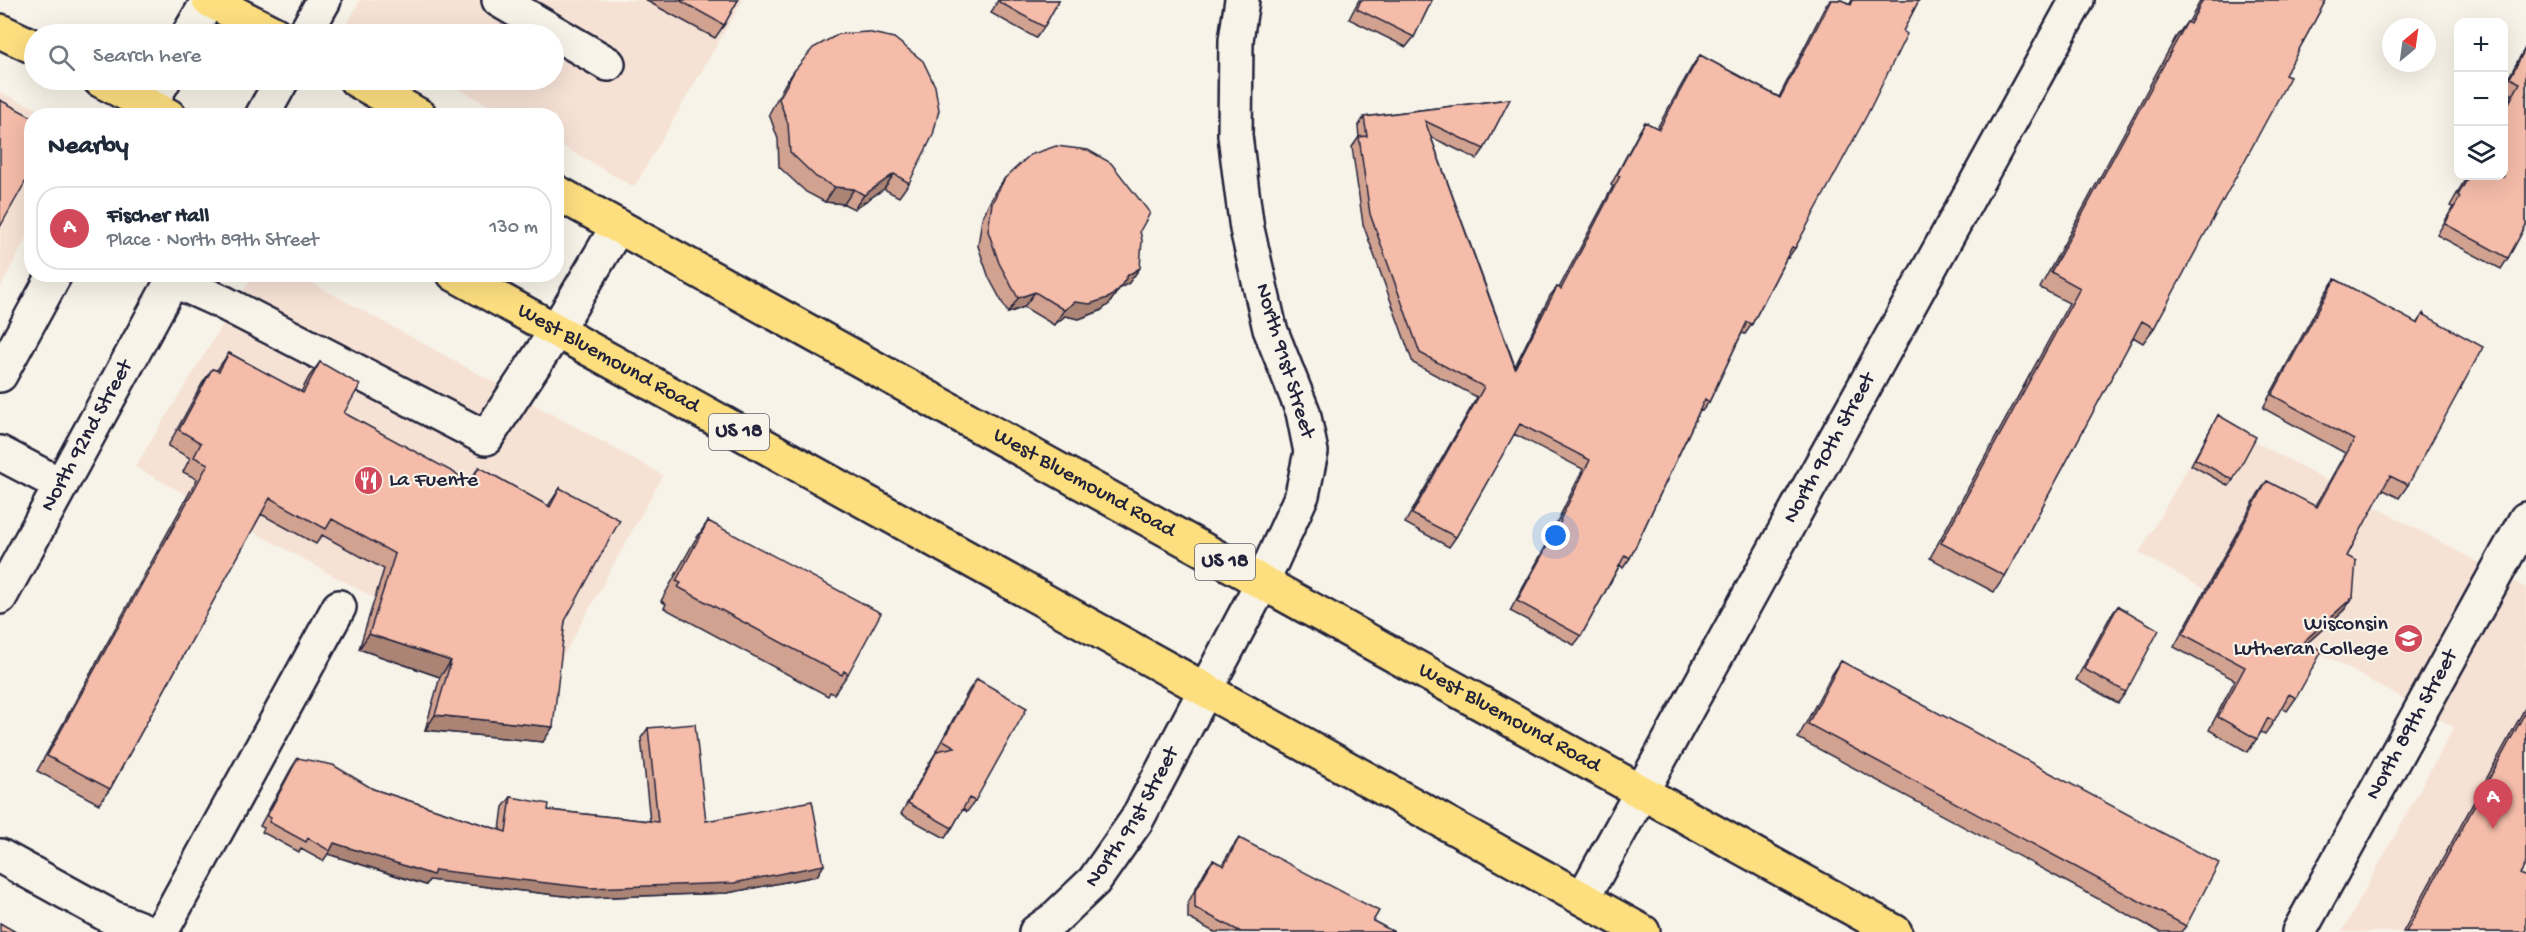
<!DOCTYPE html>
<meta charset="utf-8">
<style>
:root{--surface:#fff;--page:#f6f6f7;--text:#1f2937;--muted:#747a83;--line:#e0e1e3;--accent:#d1495b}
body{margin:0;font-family:"Gochi Hand",sans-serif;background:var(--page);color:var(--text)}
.controls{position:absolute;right:18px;top:18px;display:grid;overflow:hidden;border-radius:12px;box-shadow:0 6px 24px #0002}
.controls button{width:54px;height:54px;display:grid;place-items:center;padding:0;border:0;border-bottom:2px solid var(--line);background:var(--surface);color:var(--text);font:30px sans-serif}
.compass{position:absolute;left:2382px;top:18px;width:54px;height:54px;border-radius:50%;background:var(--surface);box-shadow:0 6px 24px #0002;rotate:29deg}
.you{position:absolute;left:1556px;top:536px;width:21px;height:21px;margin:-15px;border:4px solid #fff;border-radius:50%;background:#1a73e8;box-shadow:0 0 0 9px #1a73e833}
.badge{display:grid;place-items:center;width:39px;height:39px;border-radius:50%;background:var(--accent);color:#fff;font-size:20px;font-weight:700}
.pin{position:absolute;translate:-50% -50px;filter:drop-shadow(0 2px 3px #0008)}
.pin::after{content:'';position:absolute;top:32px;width:21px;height:18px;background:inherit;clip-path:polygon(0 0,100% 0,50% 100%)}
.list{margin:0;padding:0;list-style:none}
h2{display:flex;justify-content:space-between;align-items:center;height:78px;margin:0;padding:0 24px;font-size:26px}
h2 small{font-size:20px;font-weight:400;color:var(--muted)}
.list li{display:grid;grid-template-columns:39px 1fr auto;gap:18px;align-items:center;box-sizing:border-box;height:84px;margin:0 12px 12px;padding:0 12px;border:2px solid var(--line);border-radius:24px}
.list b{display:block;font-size:22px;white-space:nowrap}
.list p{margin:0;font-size:20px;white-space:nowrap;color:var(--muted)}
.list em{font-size:20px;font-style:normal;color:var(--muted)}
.icon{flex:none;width:33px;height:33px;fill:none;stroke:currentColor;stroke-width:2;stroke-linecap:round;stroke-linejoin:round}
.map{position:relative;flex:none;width:2526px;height:932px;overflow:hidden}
.search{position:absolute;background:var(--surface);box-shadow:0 6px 24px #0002;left:24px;top:24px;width:540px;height:66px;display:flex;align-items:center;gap:15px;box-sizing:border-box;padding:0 21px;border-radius:33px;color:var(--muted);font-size:22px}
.panel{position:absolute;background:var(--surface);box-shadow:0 6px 24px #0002;left:24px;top:108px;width:540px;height:174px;border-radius:24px}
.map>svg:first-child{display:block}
.built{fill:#f6e2d5}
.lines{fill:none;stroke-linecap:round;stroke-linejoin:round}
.minor-casing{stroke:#22223b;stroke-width:38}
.major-casing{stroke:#22223b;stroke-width:38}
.minor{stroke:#f7f3e8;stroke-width:33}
.major{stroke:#fddf80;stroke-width:33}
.wall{fill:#d2a291;stroke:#22223b;stroke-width:1.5}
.shaded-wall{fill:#ab8476;stroke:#22223b;stroke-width:1.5}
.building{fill:#f4bca9;stroke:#22223b;stroke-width:1.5}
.labels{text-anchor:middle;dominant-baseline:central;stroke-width:4.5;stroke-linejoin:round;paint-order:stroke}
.shield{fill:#f7f3e8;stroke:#62616f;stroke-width:1.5}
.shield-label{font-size:21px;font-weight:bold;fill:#22223b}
.street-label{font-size:22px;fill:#22223b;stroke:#f7f3e8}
.poi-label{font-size:22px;fill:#22223b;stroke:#f7f3e8;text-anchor:start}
</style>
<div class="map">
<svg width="2526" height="932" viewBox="0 0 2526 932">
<rect width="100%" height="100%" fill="#f7f3e8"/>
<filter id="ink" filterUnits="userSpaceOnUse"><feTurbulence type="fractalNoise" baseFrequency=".0167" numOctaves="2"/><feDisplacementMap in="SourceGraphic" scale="12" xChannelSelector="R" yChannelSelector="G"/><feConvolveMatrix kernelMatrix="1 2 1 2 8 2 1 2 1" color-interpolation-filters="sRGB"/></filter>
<g filter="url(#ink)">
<!-- built -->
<path class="built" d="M 360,0 L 743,0 L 634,187 L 557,143 L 556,116 L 507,115 L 442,80 L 554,80 L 554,34 L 361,34 L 346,26 Z
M 0,92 L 50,115 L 32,116 L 31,228 L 0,289 Z
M 296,274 L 663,475 L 544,691 L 135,467 L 253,275 Z
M 2215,420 L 2526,588 L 2526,932 L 2342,932 L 2454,727 L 2139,553 Z"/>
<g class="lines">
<defs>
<g id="minor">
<path d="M 499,0 L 608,64"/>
<path d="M 189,34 L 209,0"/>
<path d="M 305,34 L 324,0"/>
<path d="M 143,116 L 164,80"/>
<path d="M 262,116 L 282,80"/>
<path d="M 173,280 L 222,302 L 486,438 L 556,331 L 618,226"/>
<path d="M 0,375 L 55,274"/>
<path d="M 0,453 L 61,485"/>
<path id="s1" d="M 0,597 L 176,274"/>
<path d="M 0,856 L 113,918 L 149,932"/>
<path id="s2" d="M 1583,898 L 2077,0"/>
<path d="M 161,932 L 339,607"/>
<path id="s3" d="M 1036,932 L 1053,920 L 1094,881 L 1136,821 L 1262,583 L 1302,495 L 1311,452 L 1303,412 L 1270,329 L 1247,229 L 1242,192 L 1235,135 L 1236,40 L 1242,0"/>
<path id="s4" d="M 2299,932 L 2526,519"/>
</g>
<g id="major">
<path d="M 209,0 L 275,34"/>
<path d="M 0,31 L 34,47"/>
<path d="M 100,80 L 169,116"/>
<path d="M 356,80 L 420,116"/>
<path id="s5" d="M 556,192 L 1895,932"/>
<path id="s6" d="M 454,274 L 1643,932"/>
</g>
</defs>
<!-- minor casing -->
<use href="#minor" class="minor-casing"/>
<!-- major casing -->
<use href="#major" class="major-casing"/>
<!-- minor -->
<use href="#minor" class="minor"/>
<!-- major -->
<use href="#major" class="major"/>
</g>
<!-- wall -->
<path class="wall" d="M 645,0 L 738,0 L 724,25 L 715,38 Z
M 998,0 L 1059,0 L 1044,27 L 1036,38 L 991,13 Z
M 1359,0 L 1432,0 L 1414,37 L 1406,47 L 1349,19 Z
M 1830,0 L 1842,0 L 1850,4 L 1852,0 L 1919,0 L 1903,31 L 1795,248 L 1788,258 L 1787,257 L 1752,324 L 1745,334 L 1742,333 L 1709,402 L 1702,411 L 1700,410 L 1630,558 L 1623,568 L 1620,565 L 1581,636 L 1574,645 L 1510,611 L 1554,531 L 1553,530 L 1583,469 L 1514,434 L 1456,537 L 1449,547 L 1405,523 L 1477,397 L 1413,363 L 1363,224 L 1352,147 L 1359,137 L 1358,127 L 1364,117 L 1510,99 L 1484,149 L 1477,159 L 1431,137 L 1515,366 L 1550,296 L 1557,287 L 1559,288 L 1613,186 L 1611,185 L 1639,132 L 1645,122 L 1657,128 L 1693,65 L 1700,55 L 1779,97 L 1826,5 Z
M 2201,0 L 2326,0 L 2285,75 L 2154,328 L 2143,343 L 2133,337 L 2005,576 L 1994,592 L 1930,558 L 2069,303 L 2040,288 L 2176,37 L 2187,22 L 2188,23 Z
M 2526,46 L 2526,225 L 2508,258 L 2501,269 L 2437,235 L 2453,207 L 2450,206 L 2467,176 L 2504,176 L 2504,110 L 2512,94 L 2504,89 L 2504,86 Z
M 795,70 L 909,183 L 899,197 L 884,189 L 854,209 L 844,204 L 825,202 L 806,192 L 779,167 L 778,139 L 769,114 L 785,84 Z
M 1005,178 L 1140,231 L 1129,283 L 1119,288 L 1109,304 L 1100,311 L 1079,319 L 1065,316 L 1054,325 L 1024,307 L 1008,313 L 989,278 L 978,246 L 982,218 L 995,192 Z
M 2335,279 L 2416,324 L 2423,314 L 2408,485 L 2399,498 L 2382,489 L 2347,556 L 2353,597 L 2344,610 L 2307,643 L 2296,698 L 2287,711 L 2281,707 L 2274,721 L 2265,734 L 2261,732 L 2248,752 L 2209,730 L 2235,680 L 2174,647 L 2258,494 L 2267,481 L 2315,507 L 2345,453 L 2263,408 L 2326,292 Z
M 229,353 L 301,392 L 309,377 L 320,362 L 344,413 L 469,482 L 479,467 L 548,506 L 560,488 L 565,621 L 543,742 L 425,730 L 440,677 L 359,649 L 384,569 L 322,535 L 316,544 L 261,514 L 110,789 L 99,804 L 37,771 L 197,479 L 183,472 L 190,458 L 168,446 L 202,384 L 212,369 L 217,370 Z
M 2218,415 L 2233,480 L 2229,486 L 2191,465 Z
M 708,521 L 848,674 L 834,694 L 830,692 L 828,696 L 664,608 L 666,604 L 661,601 L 694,542 Z
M 2118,606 L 2126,692 L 2118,703 L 2076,680 L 2110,617 Z
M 1841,661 L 2186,926 L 2181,932 L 2160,932 L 1798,738 L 1831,676 Z
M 977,679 L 975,801 L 967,812 L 963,809 L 952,828 L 945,838 L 901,814 L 930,762 L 937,751 L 936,751 L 969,690 Z
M 2526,706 L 2526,863 L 2520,874 L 2526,932 L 2403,932 Z
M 648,728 L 706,821 L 817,876 L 727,893 L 582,898 L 429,880 L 426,885 L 328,854 L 323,861 L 301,849 L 299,852 L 262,832 L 264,828 L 260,826 L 291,769 L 298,758 L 373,789 L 500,830 L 503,807 L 511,797 L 548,810 L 650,821 L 641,738 Z
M 1239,838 L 1373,921 L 1394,932 L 1214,932 L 1188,918 L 1188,903 L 1205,871 L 1213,860 L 1222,865 L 1232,848 Z"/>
<!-- shaded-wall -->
<path class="shaded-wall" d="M 894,174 L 884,189 L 854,209 L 864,195 Z
M 835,187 L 854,189 L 844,204 L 825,202 Z
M 1140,268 L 1129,283 L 1117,290 L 1128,275 Z
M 1119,289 L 1109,304 L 1100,311 L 1079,319 L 1065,316 L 1054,325 L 1064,310 L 1075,302 Z
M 1035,292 L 1024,307 L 1008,313 L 1018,298 Z
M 2353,597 L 2344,610 L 2295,654 L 2304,641 Z
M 369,634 L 451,661 L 440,677 L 359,649 Z
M 435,715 L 553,727 L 543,742 L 425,730 Z
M 334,843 L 435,870 L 824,865 L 817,876 L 727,893 L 582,898 L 429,880 L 426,885 L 328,854 Z"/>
<!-- building -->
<path class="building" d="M 679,0 L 738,0 L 724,25 Z
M 1000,0 L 1059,0 L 1044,27 L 999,2 Z
M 1361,0 L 1432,0 L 1414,37 L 1357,9 Z
M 1831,0 L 1842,0 L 1851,5 L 1853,0 L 1919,0 L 1903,31 L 1907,34 L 1867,115 L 1795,248 L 1792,247 L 1752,324 L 1747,322 L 1709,402 L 1705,399 L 1630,558 L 1625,555 L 1581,636 L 1517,601 L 1561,521 L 1560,520 L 1590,460 L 1520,424 L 1456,537 L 1412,514 L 1484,387 L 1420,353 L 1370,214 L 1359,137 L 1367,136 L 1364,117 L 1510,99 L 1484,149 L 1425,121 L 1515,368 L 1557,287 L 1561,289 L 1620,176 L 1617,175 L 1645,122 L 1659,129 L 1700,55 L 1780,98 Z
M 2203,0 L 2326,0 L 2285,75 L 2290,77 L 2154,328 L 2142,321 L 2005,576 L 1941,543 L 2080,288 L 2051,272 L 2187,22 L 2190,24 Z
M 867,32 L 894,38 L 923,61 L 935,86 L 939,110 L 933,135 L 909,183 L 894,174 L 864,195 L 854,189 L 835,187 L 816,177 L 790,152 L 788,124 L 779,99 L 795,70 L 813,48 L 839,34 Z
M 2526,47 L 2526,225 L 2508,258 L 2445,224 L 2460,197 L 2458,195 L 2469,176 L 2504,176 L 2504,112 L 2520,83 L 2510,78 Z
M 0,100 L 32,117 L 32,170 L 0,227 Z
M 1056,146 L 1088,150 L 1111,163 L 1150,213 L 1140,231 L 1142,240 L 1140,268 L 1128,275 L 1119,289 L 1110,297 L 1090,304 L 1075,302 L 1064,310 L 1035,292 L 1018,298 L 999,263 L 988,231 L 992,203 L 1005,178 L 1030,155 Z
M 2335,279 L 2418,324 L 2423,314 L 2483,347 L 2408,485 L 2390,476 L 2347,556 L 2356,561 L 2353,597 L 2304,641 L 2322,651 L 2296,698 L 2289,694 L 2274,721 L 2268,718 L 2257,739 L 2218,717 L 2245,667 L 2183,634 L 2267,481 L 2317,507 L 2354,440 L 2272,395 Z
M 229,353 L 303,393 L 320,362 L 360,385 L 344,413 L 471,482 L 479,467 L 550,507 L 560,488 L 620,520 L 565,621 L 553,727 L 435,715 L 451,661 L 369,634 L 395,554 L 332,519 L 326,529 L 270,498 L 110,789 L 47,756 L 208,464 L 194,457 L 201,443 L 179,430 L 212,369 L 219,371 Z
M 2218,415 L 2256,437 L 2233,480 L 2195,459 Z
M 708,521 L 881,613 L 848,674 L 844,671 L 842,675 L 678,587 L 681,583 L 676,581 Z
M 2118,606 L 2159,630 L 2126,692 L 2084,669 Z
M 1841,661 L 2219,863 L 2186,926 L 1808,724 Z
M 977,679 L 1027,708 L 975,801 L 969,798 L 952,828 L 908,803 L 937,751 L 955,747 L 943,740 Z
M 2526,711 L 2526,863 L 2520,874 L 2526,877 L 2526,932 L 2406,932 Z
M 695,724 L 706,821 L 812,801 L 824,865 L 734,883 L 590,888 L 435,870 L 433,875 L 334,843 L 330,851 L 308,838 L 306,842 L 269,822 L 271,818 L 267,816 L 298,758 L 333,765 L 373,789 L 506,832 L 511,797 L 549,804 L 548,810 L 658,822 L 648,728 Z
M 1239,838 L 1379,911 L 1373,921 L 1394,932 L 1241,932 L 1195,908 L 1195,892 L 1213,860 L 1224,866 Z
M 0,923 L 16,932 L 0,932 Z"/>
</g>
<!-- icons -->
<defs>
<symbol id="restaurant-disc" viewBox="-11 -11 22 22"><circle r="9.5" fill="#d1495b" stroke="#f7f3e8"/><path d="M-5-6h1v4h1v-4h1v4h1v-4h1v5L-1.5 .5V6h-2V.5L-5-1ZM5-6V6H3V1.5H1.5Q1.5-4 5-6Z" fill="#fff"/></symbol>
<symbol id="university-disc" viewBox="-11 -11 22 22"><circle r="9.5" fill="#d1495b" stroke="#f7f3e8"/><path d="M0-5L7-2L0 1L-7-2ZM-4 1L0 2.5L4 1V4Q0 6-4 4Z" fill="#fff"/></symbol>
</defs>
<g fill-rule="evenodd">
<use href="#restaurant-disc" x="352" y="464" width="33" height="33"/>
<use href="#university-disc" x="2392" y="622" width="33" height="33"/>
</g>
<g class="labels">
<!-- shield labels -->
<g class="shield">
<rect x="709" y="414" width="60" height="36" rx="4.5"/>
<rect x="1195" y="544" width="60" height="36" rx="4.5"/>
</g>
<g class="shield-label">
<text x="739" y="432">US 18</text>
<text x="1225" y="562">US 18</text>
</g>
<!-- street labels -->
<g class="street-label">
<text stroke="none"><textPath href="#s6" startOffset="176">West Bluemound Road</textPath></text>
<text transform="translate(1284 361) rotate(73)">North 91st Street</text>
<text stroke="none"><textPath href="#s1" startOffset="183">North 92nd Street</textPath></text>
<text stroke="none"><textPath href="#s2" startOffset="513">North 90th Street</textPath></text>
<text stroke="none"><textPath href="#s5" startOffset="603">West Bluemound Road</textPath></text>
<text stroke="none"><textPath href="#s5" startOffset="1089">West Bluemound Road</textPath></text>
<text stroke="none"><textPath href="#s4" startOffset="236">North 89th Street</textPath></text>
<text stroke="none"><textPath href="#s3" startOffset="152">North 91st Street</textPath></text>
</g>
<!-- poi labels -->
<g class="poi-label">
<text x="389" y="481">La Fuente</text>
<text x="2388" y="625" text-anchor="end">Wisconsin<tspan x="2388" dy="25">Lutheran College</tspan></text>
</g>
</g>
</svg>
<div class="controls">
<button>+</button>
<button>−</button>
<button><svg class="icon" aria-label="layers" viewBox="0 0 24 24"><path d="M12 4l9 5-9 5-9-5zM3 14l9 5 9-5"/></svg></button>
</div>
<svg class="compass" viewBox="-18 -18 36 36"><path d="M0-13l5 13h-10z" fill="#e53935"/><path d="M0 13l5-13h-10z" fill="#747a83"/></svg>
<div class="you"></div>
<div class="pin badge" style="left:2493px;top:829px">A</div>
<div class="search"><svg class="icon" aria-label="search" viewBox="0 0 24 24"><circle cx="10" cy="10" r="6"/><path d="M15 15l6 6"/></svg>Search here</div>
<section class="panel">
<h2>Nearby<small></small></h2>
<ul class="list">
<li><span class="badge">A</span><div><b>Fischer Hall</b><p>Place · North 89th Street</p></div><em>130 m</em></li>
</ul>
</section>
</div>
